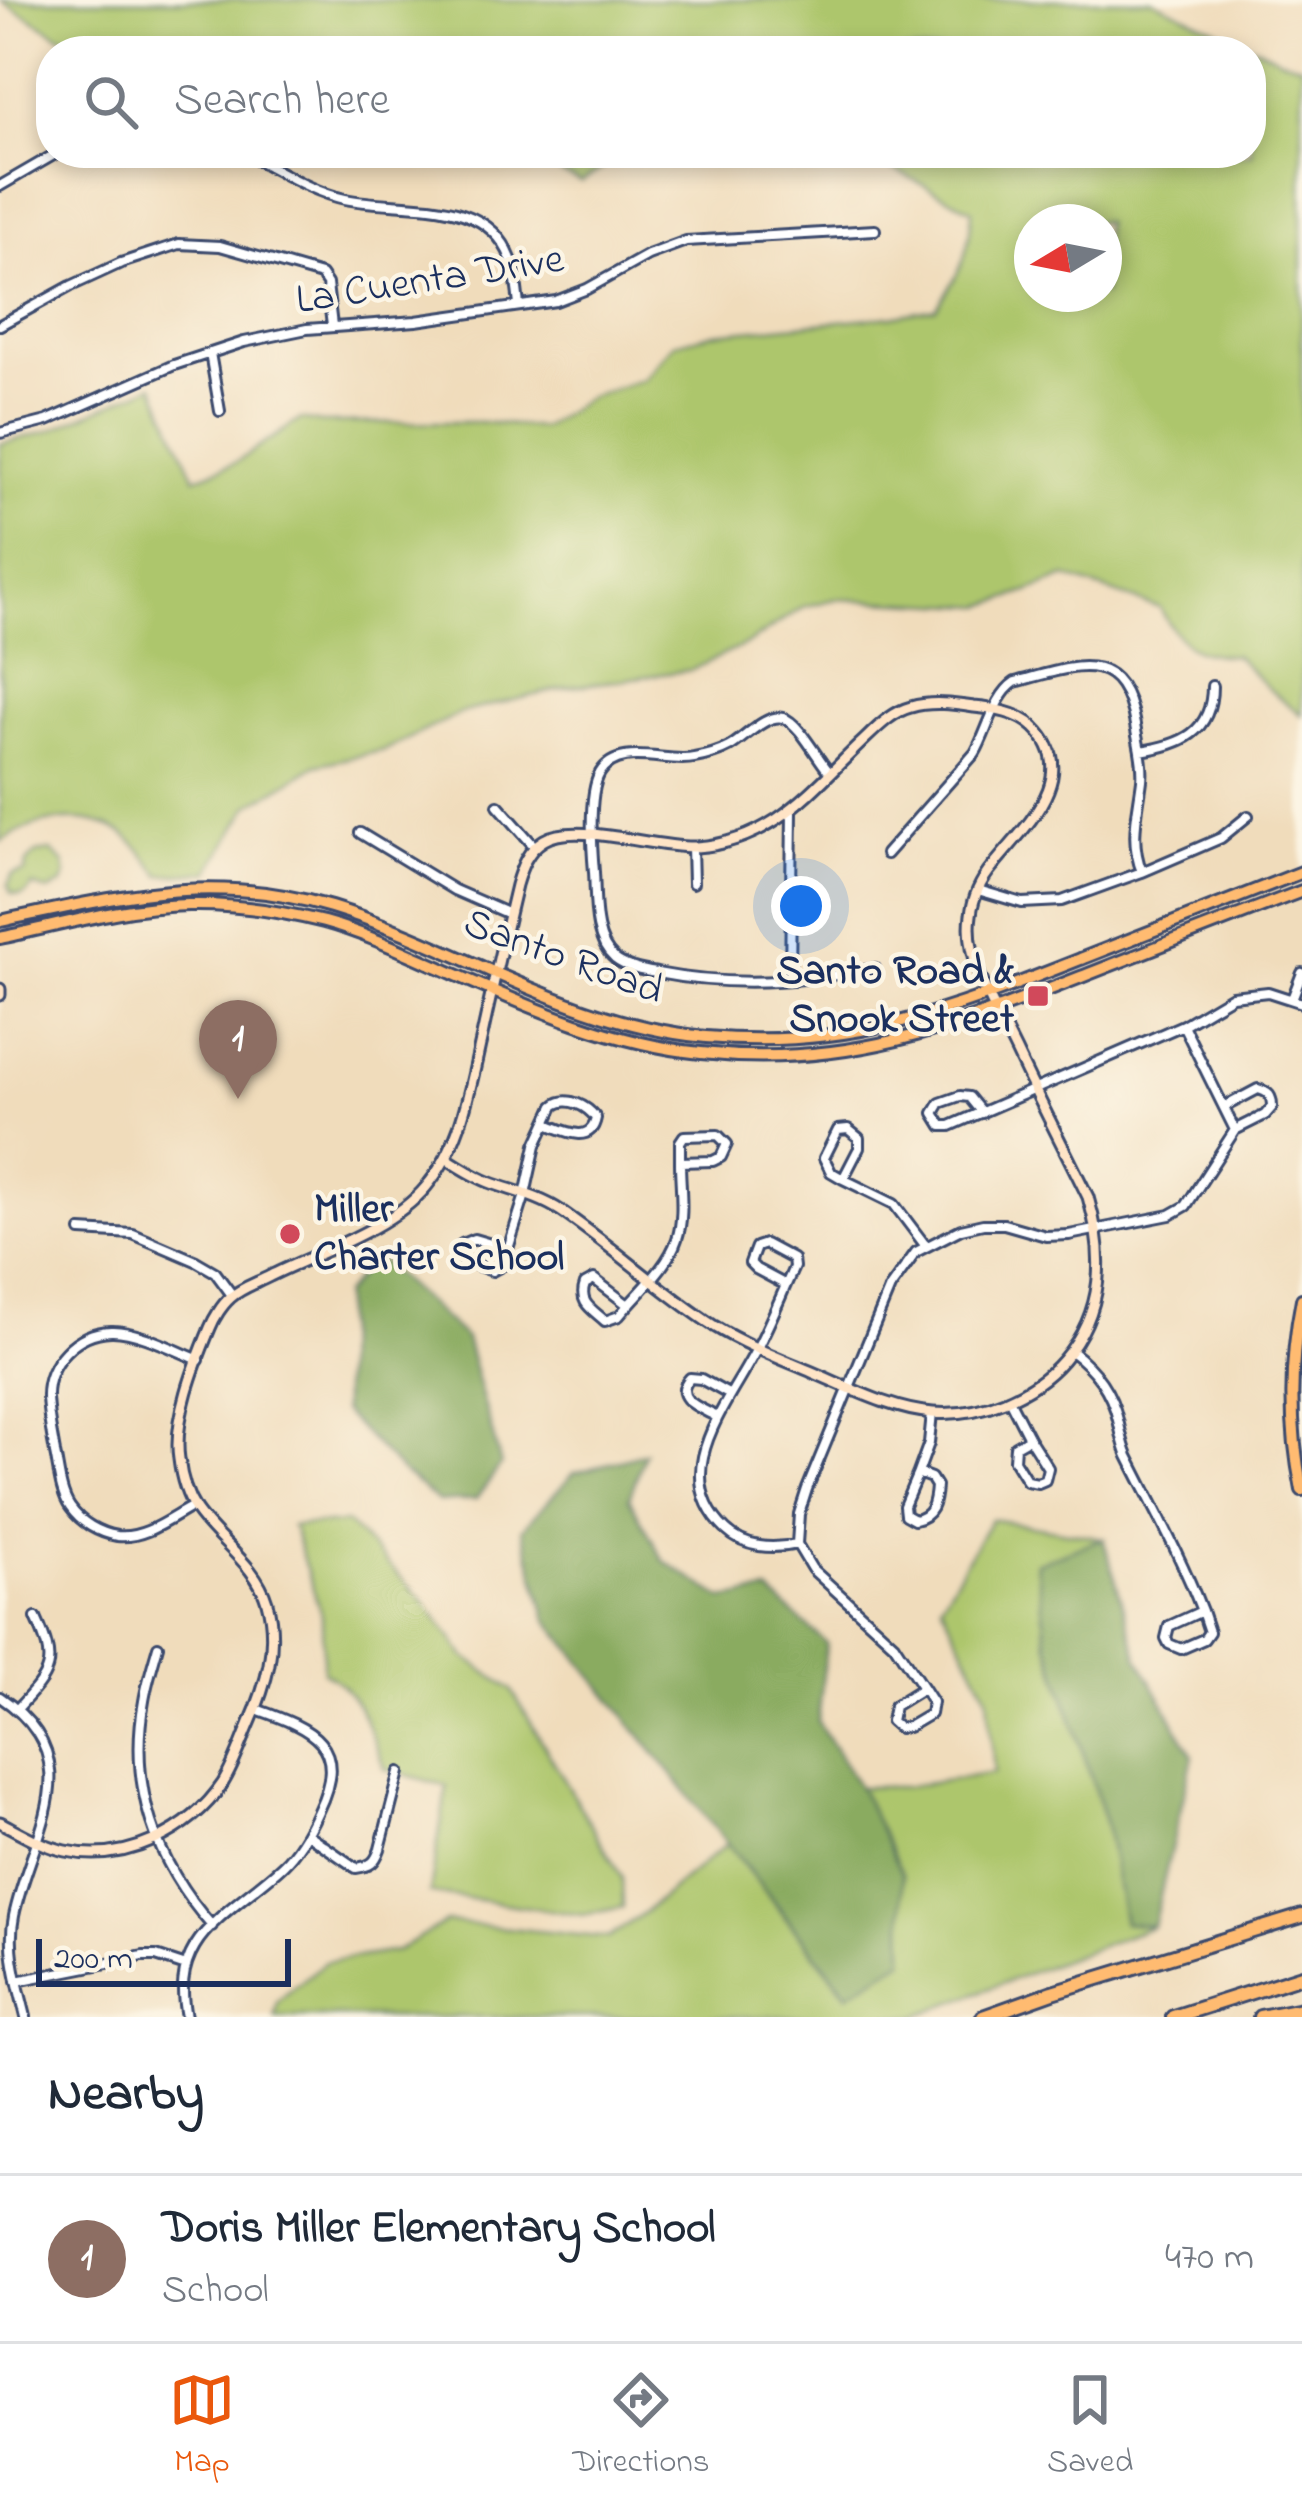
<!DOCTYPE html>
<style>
:root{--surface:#fff;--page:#f6f6f7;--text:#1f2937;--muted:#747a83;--line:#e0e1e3;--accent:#ea580c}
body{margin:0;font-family:"Indie Flower",sans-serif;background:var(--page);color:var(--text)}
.compass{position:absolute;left:1014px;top:204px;width:108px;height:108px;border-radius:50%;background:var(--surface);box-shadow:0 6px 18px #0003;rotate:260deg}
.scale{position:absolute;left:36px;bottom:30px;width:255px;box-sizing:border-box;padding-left:12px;border:6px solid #1b2f5e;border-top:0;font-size:33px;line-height:42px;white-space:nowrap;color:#1b2f5e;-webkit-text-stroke:9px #fcf5e5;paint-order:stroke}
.you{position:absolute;left:801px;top:906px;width:42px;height:42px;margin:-30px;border:9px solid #fff;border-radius:50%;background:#1a73e8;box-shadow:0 0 0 18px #1a73e833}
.badge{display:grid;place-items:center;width:78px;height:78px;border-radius:50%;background:var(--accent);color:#fff;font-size:39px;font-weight:700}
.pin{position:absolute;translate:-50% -99px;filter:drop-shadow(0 3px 6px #0008)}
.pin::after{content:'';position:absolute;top:63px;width:42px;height:36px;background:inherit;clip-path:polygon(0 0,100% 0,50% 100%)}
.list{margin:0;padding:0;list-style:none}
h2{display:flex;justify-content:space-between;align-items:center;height:156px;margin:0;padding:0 48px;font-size:51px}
h2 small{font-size:39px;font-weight:400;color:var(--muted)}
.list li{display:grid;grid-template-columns:78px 1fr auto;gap:36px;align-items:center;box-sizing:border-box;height:168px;padding:0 48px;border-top:3px solid var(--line)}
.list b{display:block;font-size:45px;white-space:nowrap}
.list p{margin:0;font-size:39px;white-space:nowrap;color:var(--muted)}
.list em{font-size:39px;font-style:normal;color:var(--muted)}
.icon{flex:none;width:66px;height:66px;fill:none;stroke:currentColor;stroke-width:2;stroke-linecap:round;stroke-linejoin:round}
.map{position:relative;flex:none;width:1302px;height:2017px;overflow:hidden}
.search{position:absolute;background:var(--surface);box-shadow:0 6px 18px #0003;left:36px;right:36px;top:36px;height:132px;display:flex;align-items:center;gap:30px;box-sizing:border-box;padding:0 42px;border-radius:48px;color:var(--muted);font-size:45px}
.sheet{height:324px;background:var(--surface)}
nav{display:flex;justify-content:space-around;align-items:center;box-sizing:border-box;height:168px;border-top:3px solid var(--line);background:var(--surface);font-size:33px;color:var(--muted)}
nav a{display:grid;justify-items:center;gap:6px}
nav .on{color:var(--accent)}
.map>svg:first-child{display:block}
.green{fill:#adc66c;stroke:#647a65;stroke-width:3;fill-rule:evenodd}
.forest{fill:#8aab60;stroke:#526d5f;stroke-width:3}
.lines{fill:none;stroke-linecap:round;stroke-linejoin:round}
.street-casing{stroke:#3b496c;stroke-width:14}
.secondary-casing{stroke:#3b496c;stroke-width:15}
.primary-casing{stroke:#3b496c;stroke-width:16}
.highway-casing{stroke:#3b496c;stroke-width:18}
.street{stroke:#fff;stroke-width:8}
.secondary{stroke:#ffe4c6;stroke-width:9}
.primary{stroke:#ffbb71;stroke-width:10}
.highway{stroke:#ffbb71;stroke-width:12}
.poi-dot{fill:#d1495b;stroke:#fcf5e5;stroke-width:4.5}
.labels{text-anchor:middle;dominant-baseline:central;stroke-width:9;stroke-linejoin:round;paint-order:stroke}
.street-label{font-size:42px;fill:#1b2f5e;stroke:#fcf5e5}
.poi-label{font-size:42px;font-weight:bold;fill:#1b2f5e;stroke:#fcf5e5;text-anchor:end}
</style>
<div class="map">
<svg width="1302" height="2017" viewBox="0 0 1302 2017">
<rect width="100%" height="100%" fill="#fcf5e5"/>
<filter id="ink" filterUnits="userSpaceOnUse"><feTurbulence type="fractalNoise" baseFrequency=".00833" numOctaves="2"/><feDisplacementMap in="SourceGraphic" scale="24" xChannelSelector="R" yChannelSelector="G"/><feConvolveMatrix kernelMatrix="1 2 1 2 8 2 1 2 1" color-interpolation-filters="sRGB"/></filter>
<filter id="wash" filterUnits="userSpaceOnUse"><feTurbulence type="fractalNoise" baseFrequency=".004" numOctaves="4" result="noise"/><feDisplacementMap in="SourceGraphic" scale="48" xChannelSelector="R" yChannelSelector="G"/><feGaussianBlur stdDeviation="2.7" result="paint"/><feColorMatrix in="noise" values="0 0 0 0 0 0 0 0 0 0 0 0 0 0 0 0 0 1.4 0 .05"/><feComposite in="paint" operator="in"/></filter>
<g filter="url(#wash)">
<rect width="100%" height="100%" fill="#f0dcbb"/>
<!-- green -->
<path class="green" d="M 1152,0 L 1282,59 L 1302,65 L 1302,715 L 1270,690 L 1235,655 C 1194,657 1179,644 1160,608 L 1066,577 L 1028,592 L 983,606 L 835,599 L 803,607 L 751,642 L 691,670 L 569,687 L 463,712 L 385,750 L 316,765 L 249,806 L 209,872 L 161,875 C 149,862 136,841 120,832 C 83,811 34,819 0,842 L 0,444 L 49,431 L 154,385 L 195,478 L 235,463 L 301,419 L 322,423 L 482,422 L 542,428 L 589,397 L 644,379 L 674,343 L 715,333 L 891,316 L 936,308 C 962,270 969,256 972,210 L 872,158 L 808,153 L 1251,153 L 1251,51 L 138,51 L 59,35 L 0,0 ZM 1032,222 L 1104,222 L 1104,294 L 1032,294 Z
M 533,153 L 646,153 L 614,161 L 581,182 L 563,174 Z
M 51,851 L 64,863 L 66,876 L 61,885 L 48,891 L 32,886 C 26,896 21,897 11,893 L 8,885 L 12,875 L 25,872 L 27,863 L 36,853 Z
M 991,1519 L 1103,1538 L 1036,1563 L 1047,1641 L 1106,1824 L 1124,1922 L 1153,1926 L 914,2017 L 275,2017 L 278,2001 L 325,1962 L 397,1951 L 446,1922 L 609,1938 L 646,1911 L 727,1844 L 847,1994 L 902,1874 L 859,1787 L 906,1787 L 994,1773 L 988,1696 L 941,1603 Z
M 347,1523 L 424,1601 L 466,1658 L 511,1689 L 622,1878 L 623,1907 L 583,1915 L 430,1893 L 447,1786 L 385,1769 C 371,1735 359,1689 323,1672 L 322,1616 L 292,1526 Z"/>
<!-- forest -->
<path class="forest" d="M 375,1256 L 466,1339 L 501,1465 L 476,1499 L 439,1502 L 401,1471 L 342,1411 L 343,1295 Z
M 645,1453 L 629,1498 L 664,1561 L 723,1599 L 769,1592 L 826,1643 L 818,1722 L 859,1787 L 902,1874 L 904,1960 L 848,1994 L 547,1619 L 522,1529 L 574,1473 Z
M 1103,1538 L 1139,1659 L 1193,1756 L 1153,1926 L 1124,1923 L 1106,1824 L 1047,1641 L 1036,1563 Z"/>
</g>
<g filter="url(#ink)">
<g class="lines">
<defs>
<path id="street" d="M 243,153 C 277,169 309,191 345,199 C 400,211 486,192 511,259 C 516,272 517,290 519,305
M 0,186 L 57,153
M 0,325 L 71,286 L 121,263 L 179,244 L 220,246 L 321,275 L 327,284 L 332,326
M 210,353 L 220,411
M 0,433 L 47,421 L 174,365 L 244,342 L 307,329 L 416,321 L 556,301 L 587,289 L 648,255 L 686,241 L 875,230
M 1140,751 C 1181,745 1212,733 1212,686
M 830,773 C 818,760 799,722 783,718 C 765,714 744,739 729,747 C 718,753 706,756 694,758 C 666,764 619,742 600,773 C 588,793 592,849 594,872 C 596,899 592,939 615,959 C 626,968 644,971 657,973 C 729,987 804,983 875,968
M 498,805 L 535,847
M 360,833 L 454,890 L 509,914
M 692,847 L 693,883
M 886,854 L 975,753 C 988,731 994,696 1015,682 C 1076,666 1121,645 1135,725 C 1138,743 1144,763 1142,780 C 1138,813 1129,840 1142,872
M 978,890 L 1022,903 L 1062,901 L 1142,872 L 1221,838 L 1248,816
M 790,980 L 792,811
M 1292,999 L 1302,973
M 1224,1107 L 1258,1089 C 1269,1092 1272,1096 1272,1107 L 1265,1115 L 1235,1130
M 982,1113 L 969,1097 L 960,1096 L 940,1103 L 934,1113 L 942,1126 L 950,1126 L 1183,1025 L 1232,996 L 1268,992 L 1302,1003
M 848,1129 L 859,1138 L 859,1148 L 843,1179 L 831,1172 L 824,1158 L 838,1130 Z
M 718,1135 L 727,1144 L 721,1157 L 713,1161 L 680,1162 L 680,1142 L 684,1136 Z
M 843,1179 L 894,1204 L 925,1245
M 81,1231 L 133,1234 L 196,1261 L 215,1272 L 232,1295
M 474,1239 L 508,1249 L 503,1265 L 492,1271 L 463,1260 L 460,1251 L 462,1244 Z
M 765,1244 L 793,1259 L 794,1267 L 786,1285 L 756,1269 L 750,1263 L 756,1247 Z
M 508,1249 L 525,1195 L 536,1145 L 554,1106 C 567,1095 587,1106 596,1118 C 591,1145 565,1131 547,1124
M 786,1285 C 775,1310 764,1337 750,1361 C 721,1413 670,1477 726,1530 C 745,1548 772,1550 797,1544
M 628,1305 L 594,1279 L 585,1284 C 578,1303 592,1309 605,1321 L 619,1316 C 638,1292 667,1269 677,1239 C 685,1216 680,1186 680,1162
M 1071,1351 C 1095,1369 1111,1390 1118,1420 C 1121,1432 1123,1445 1128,1456 C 1154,1508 1181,1557 1202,1611
M 1009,1399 L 1029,1438
M 717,1417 C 701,1408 671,1399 690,1378 L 701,1379 L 730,1395
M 1029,1438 L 1048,1468 L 1045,1480 L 1038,1483 L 1027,1481 L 1014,1460 L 1015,1446 Z
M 918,1473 L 931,1478 L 936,1486 C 935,1503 932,1517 914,1520 L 905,1515 L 904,1506 Z
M 918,1473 L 929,1443 L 932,1413
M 193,1506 C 170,1518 145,1539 117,1536 C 99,1533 81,1523 70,1507 C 60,1492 59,1471 55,1453 C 52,1435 48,1417 47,1398 C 46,1363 76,1332 111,1331 C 136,1330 175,1350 199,1360
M 1202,1611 L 1209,1632 L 1204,1639 L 1181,1649 L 1169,1644 L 1166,1638 L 1169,1626 Z
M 158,1646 C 153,1664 147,1682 144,1701 C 128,1786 156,1863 212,1926
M 923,1688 L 894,1644 L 812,1569 L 797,1544 L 799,1514 L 807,1489 L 890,1288 L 916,1252 L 961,1229 L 983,1224 L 1004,1224 L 1046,1236 L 1069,1235 L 1170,1215 L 1186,1206 L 1235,1130 L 1183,1025
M 923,1688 L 932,1702 L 930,1714 L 908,1727 L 899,1728 L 891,1721 L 894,1706 Z
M 0,1697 C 94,1760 31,1834 14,1916 C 7,1950 18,1984 26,2017
M 17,1709 C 52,1672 57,1664 36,1618
M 307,1834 L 356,1868 C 371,1866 375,1863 380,1849 L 400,1772
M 17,1981 L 143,1956 L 156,1956 L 186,1966
M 186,2017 C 181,1992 181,1969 195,1946 C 213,1916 257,1890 283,1865 C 299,1850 309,1831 318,1811 C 350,1745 313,1729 256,1709"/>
<path id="secondary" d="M 0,989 L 0,995
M 0,1822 C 21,1833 42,1846 66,1851 C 125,1864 190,1832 223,1783 C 234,1765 241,1744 249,1725 C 266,1686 279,1645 267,1602 C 256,1564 218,1542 196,1510 C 186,1495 181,1476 179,1459 C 173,1420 195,1364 210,1328 C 214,1318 222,1305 230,1298 C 240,1288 257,1283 270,1276 C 319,1252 391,1229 426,1187 C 462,1144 470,1088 482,1036 C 493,985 504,935 516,885 C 521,868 527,850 544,840 C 576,821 656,849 696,847 C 771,842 810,792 860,744 C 875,730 891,712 911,707 C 931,701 953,704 974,707 C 994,709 1018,712 1034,727 C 1084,776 1022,829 993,866 C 982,879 973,897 971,915 C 964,960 997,1011 1016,1051 C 1039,1100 1064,1148 1088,1197 C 1105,1255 1105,1311 1063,1360 C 1033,1395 979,1417 933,1413 C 892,1410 850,1388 812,1372 C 779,1358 745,1345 714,1326 C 660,1291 614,1247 561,1211 C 540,1197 517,1192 494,1184 C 477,1178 461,1168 446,1158"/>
<path id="primary" d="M 0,921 C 117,897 211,871 331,907 C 457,945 571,1025 706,1037 C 851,1050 951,1010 1083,958 C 1156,930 1229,901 1302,872
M 0,938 C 61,925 125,906 188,905 C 233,904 280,911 324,922 C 364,933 404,952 443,969 C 525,1005 610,1044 701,1053 C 845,1069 951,1028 1081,977 C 1155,948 1228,919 1302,891
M 1302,1299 C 1289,1364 1289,1426 1302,1490"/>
<path id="highway" d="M 983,2017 L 1053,1992 L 1302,1916
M 1173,2017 L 1302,1976
M 1260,2017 L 1302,2009"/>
</defs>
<!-- street casing -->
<use href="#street" class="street-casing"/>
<!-- secondary casing -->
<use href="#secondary" class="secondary-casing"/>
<!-- primary casing -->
<use href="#primary" class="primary-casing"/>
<!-- highway casing -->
<use href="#highway" class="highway-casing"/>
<!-- street -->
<use href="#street" class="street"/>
<!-- secondary -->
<use href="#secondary" class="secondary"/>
<!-- primary -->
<use href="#primary" class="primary"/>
<!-- highway -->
<use href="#highway" class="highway"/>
</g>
</g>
<!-- markers -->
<g class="poi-dot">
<rect x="1026" y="984" width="24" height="24" rx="6"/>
<circle cx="290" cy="1234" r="12"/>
</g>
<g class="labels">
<!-- street labels -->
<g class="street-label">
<text transform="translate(430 281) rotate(-9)">La Cuenta Drive</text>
<text transform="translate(563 958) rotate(20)">Santo Road</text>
</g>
<!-- poi labels -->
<g class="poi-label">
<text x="1014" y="972">Santo Road &amp;<tspan x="1014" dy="48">Snook Street</tspan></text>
<text x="314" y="1210" text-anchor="start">Miller<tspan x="314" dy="48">Charter School</tspan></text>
</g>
</g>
</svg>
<svg class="compass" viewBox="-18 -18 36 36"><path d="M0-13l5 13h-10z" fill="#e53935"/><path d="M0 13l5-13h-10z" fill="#747a83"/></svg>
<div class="scale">200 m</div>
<div class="you"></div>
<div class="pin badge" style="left:238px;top:1099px;background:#8d6e63">1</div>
<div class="search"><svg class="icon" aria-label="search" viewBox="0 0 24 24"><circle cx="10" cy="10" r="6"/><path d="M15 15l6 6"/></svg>Search here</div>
</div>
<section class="sheet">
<h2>Nearby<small></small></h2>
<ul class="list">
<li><span class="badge" style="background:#8d6e63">1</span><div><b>Doris Miller Elementary School</b><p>School</p></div><em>470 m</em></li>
</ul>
</section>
<nav>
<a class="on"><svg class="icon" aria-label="map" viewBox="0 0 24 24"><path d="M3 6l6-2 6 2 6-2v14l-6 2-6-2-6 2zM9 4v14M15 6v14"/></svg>Map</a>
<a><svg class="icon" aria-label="directions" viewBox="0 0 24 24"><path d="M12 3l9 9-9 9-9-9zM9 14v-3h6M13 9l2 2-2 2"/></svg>Directions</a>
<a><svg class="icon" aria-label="saved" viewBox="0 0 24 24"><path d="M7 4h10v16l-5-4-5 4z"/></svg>Saved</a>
</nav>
